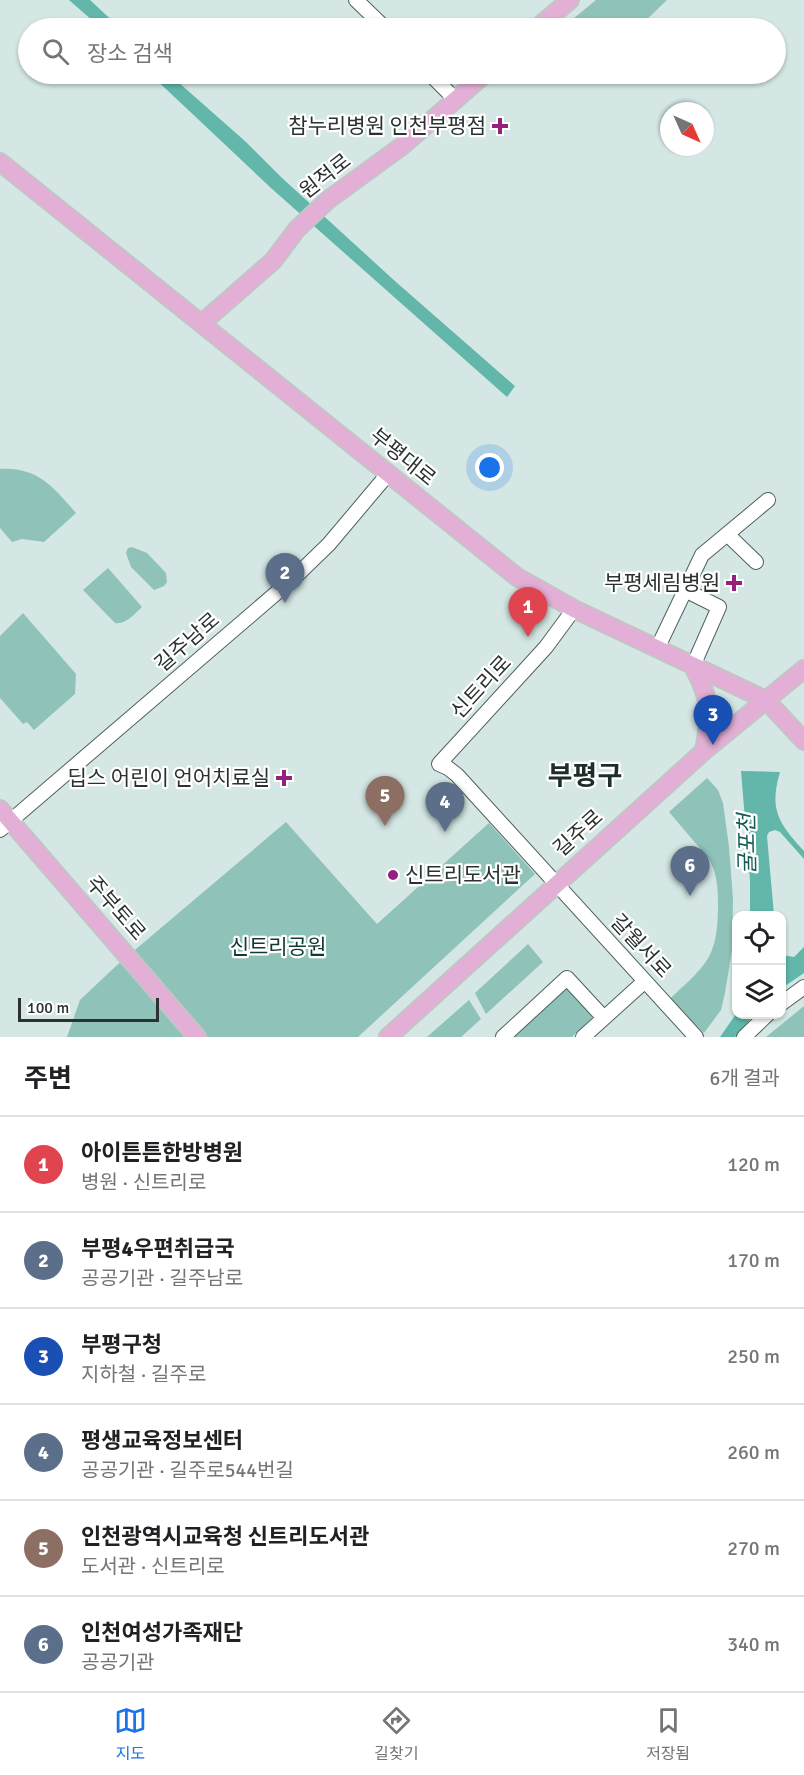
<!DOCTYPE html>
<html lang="ko">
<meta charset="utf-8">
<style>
:root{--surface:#fff;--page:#f2f2f2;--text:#202124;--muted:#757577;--line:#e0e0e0;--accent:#1a73e8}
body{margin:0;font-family:Signika,"Noto Sans KR",sans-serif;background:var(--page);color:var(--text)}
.controls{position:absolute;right:18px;bottom:18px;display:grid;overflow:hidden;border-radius:12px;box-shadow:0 2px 4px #0004}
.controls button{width:54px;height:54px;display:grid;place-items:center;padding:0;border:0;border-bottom:2px solid var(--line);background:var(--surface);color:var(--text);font:30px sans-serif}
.compass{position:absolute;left:660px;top:102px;width:54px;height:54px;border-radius:50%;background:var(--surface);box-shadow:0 2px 4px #0004;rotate:135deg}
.scale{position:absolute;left:18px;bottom:15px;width:141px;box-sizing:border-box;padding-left:6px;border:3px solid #2a3130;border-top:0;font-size:16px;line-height:21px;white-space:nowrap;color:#2a3130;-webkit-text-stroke:4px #fff;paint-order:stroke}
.you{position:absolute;left:490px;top:468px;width:21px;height:21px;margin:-15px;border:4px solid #fff;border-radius:50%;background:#1a73e8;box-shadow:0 0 0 9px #1a73e833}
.badge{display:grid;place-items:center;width:39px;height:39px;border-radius:50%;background:var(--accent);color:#fff;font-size:20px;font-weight:700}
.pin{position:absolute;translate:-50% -50px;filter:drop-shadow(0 2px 3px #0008)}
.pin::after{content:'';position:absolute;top:32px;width:21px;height:18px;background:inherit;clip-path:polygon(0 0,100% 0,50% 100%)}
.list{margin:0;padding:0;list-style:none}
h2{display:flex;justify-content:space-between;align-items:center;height:78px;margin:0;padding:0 24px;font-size:26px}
h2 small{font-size:20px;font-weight:400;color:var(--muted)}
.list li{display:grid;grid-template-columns:39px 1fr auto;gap:18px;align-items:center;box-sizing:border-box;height:96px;padding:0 24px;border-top:2px solid var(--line)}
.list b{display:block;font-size:22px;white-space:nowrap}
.list p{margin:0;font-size:20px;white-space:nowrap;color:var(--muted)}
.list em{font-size:20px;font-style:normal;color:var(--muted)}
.icon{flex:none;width:33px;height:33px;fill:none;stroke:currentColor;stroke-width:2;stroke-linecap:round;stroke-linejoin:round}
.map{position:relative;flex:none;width:804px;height:1037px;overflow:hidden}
.search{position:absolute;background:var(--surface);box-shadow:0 2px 4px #0004;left:18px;right:18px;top:18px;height:66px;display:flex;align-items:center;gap:15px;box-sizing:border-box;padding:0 21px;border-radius:33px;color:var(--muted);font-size:22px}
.sheet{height:654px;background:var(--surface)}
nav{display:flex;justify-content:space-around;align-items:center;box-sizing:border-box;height:84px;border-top:2px solid var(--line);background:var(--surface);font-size:16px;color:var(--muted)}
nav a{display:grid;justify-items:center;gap:3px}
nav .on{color:var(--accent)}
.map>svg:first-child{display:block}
.green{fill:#8fc2b9}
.water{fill:#62b6aa}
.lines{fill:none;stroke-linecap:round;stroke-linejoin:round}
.minor-casing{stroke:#50615e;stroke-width:16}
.major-casing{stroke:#c3c5c5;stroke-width:20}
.minor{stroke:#fff;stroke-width:14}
.major{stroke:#e3afd6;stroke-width:16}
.poi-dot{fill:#95217f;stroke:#fff;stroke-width:2}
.labels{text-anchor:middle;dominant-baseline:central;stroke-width:4.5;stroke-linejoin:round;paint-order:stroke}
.poi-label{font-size:21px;fill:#2a3130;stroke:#fff;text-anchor:end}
.street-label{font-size:21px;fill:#2a3130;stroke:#fff}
.park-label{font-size:21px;fill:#103933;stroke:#fff}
.water-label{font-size:22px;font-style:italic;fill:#155c54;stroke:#fff}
.district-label{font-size:27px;font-weight:bold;fill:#1d2d2a;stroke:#fff}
</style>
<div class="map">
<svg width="804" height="1037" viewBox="0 0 804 1037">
<rect width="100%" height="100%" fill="#d4e7e4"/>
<!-- green -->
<path class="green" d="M 596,0 L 667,0 L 638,28 L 562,28 Z
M 0,469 C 38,467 53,487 76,513 L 44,542 L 22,539 L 12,542 L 0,528 Z
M 132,547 L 147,553 L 166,573 L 167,582 L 164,586 L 154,590 L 131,567 L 126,553 L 128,548 Z
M 108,568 L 142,607 C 134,614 126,625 115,623 L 83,590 Z
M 23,613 L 76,674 L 75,694 L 34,730 L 27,722 L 23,724 L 0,698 L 0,636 Z
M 707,778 L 718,790 L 723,803 L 729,847 L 733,899 L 732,950 L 725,993 L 721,1010 L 704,1033 L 670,999 C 707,964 718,958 718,904 C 718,888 717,873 709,859 L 669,812 Z
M 286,822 L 377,924 L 489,823 L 535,874 L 358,1037 L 67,1037 L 80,1000 L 116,966 Z
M 528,944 L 543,962 L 486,1014 L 475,993 Z
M 565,986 L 594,1016 L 572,1037 L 513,1037 Z
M 469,1000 L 481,1019 L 461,1037 L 427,1037 Z
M 804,1006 L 804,1037 L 766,1037 Z"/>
<!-- water -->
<path class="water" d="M 69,0 L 90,0 L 120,28 L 101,28 Z
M 150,74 L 169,74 L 246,142 L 281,177 L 396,282 L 515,386 L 507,397 L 271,188 Z
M 741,771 L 780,772 C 769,809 778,823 804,851 L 804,859 L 780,832 L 775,830 L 769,832 L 767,836 L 774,915 L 750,915 L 750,880 Z
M 804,947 L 804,973 L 782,988 L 782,955 L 794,957 Z
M 736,1014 L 754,1015 L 735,1037 L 720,1037 Z"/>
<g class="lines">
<defs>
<path id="minor" d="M 356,0 L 385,28
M 430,74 L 455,99
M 727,534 L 756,562
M 685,590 L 719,607 L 693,666
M 574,609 L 546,647 L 439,764 L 448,768 L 457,775 L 696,1037
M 657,649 L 702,555 L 768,500
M 0,830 L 295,577 L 329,544 L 388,474
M 782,1003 L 804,987
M 503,1037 L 567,978 L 604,1018
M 583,1037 L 645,981
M 744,1037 L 768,1014"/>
<path id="major" d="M 537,28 L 570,0
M 0,162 L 517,577 L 574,609 L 766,700 L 804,741
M 202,323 L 273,261 L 297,229 L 328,200 L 402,146 L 485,74
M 693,666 C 711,700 711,713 704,751
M 0,809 L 197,1037
M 388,1037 L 704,751 L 804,669"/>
</defs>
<!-- minor casing -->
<use href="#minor" class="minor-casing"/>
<!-- major casing -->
<use href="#major" class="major-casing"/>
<!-- minor -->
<use href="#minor" class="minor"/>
<!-- major -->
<use href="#major" class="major"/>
</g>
<!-- markers -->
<g class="poi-dot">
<path d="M497 117h6v6h6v6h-6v6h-6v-6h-6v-6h6z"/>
<path d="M731 574h6v6h6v6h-6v6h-6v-6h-6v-6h6z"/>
<path d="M281 769h6v6h6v6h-6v6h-6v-6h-6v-6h6z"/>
<circle cx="393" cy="875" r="6"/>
</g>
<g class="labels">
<!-- poi labels -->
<g class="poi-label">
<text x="486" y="126">참누리병원 인천부평점</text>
<text x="720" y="583">부평세림병원</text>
<text x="270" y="778">딥스 어린이 언어치료실</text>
<text x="405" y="875" text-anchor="start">신트리도서관</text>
</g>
<!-- street labels -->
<g class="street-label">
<text transform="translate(325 176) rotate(-38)">원적로</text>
<text transform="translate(403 457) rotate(39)">부평대로</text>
<text transform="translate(187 642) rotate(-41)">길주남로</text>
<text transform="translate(481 687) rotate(-47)">신트리로</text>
<text transform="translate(578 833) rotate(-42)">길주로</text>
<text transform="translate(116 908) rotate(49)">주부토로</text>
<text transform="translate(641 946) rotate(47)">갈월서로</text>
</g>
<!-- park labels -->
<g class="park-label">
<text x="278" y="947">신트리공원</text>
</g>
<!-- water labels -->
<g class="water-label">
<text transform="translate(747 844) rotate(-91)">굴포천</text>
</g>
<!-- district labels -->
<g class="district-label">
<text x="585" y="776">부평구</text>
</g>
</g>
</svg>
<div class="controls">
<button><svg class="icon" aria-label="locate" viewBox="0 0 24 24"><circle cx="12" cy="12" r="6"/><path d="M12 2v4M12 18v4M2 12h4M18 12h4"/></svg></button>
<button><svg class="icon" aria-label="layers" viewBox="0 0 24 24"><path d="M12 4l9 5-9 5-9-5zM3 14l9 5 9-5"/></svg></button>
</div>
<svg class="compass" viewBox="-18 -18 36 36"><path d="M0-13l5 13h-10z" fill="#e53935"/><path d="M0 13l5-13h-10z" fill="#757577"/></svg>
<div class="scale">100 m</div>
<div class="you"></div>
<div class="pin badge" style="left:528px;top:637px;background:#e0444e">1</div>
<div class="pin badge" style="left:285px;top:603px;background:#5c6f8a">2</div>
<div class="pin badge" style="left:713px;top:745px;background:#1a4fb4">3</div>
<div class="pin badge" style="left:445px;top:832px;background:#5c6f8a">4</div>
<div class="pin badge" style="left:385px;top:826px;background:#8d6e63">5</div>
<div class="pin badge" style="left:690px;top:896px;background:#5c6f8a">6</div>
<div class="search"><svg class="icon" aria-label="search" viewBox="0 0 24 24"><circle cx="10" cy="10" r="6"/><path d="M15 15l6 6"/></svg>장소 검색</div>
</div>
<section class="sheet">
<h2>주변<small>6개 결과</small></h2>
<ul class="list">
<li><span class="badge" style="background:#e0444e">1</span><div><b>아이튼튼한방병원</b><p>병원 · 신트리로</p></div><em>120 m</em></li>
<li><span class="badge" style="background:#5c6f8a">2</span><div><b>부평4우편취급국</b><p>공공기관 · 길주남로</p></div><em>170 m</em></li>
<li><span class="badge" style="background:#1a4fb4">3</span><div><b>부평구청</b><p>지하철 · 길주로</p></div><em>250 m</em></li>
<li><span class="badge" style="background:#5c6f8a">4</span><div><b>평생교육정보센터</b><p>공공기관 · 길주로544번길</p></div><em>260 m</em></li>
<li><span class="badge" style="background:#8d6e63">5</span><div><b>인천광역시교육청 신트리도서관</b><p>도서관 · 신트리로</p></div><em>270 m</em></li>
<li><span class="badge" style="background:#5c6f8a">6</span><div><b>인천여성가족재단</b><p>공공기관</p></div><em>340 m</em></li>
</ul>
</section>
<nav>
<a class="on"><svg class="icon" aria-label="map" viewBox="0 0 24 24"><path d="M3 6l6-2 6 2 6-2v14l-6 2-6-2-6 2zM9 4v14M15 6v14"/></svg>지도</a>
<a><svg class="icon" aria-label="directions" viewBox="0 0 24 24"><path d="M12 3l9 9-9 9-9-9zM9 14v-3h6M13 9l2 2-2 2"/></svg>길찾기</a>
<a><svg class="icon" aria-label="saved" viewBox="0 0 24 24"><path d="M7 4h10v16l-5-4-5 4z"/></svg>저장됨</a>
</nav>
